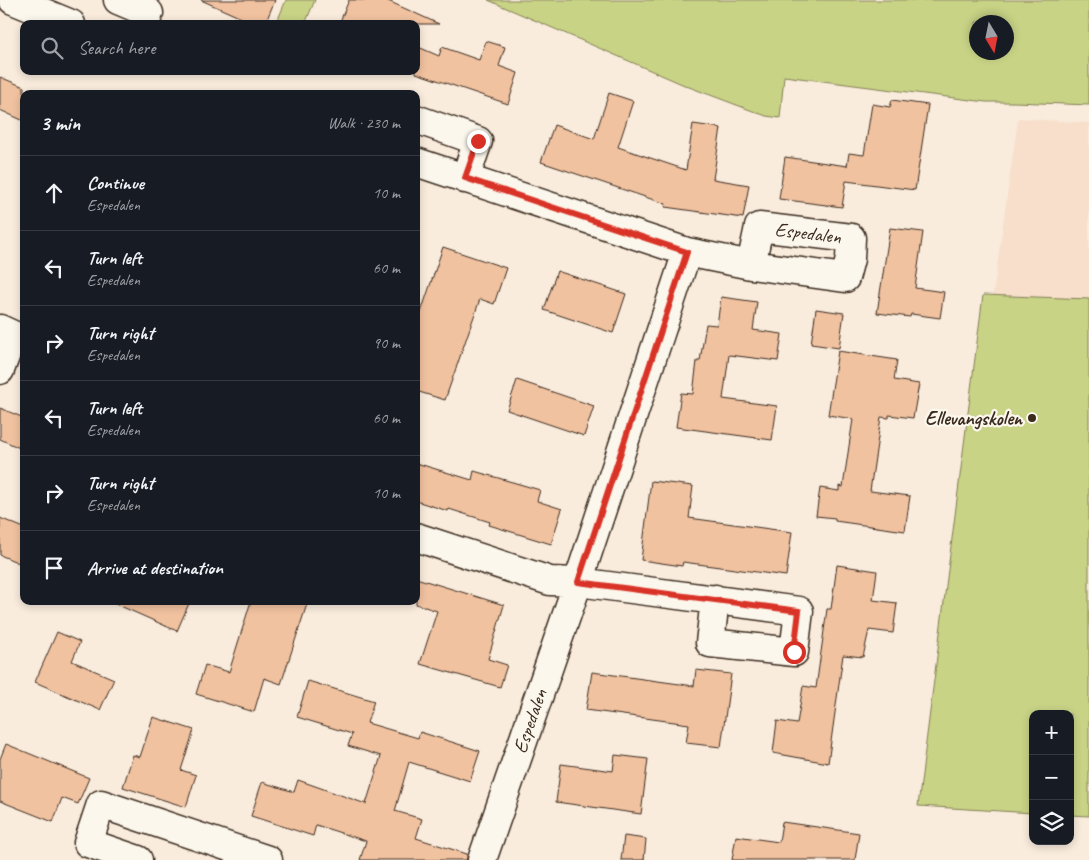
<!DOCTYPE html>
<meta charset="utf-8">
<style>
:root{--surface:#171b24;--page:#242831;--text:#f1f3f6;--muted:#9ea1a6;--line:#363941}
body{margin:0;font-family:Caveat,sans-serif;background:var(--page);color:var(--text)}
.controls{position:absolute;right:15px;bottom:15px;display:grid;overflow:hidden;border-radius:10px;box-shadow:0 2px 8px #0003}
.controls button{width:45px;height:45px;display:grid;place-items:center;padding:0;border:0;border-bottom:1px solid var(--line);background:var(--surface);color:var(--text);font:25px sans-serif}
.compass{position:absolute;left:969px;top:15px;width:45px;height:45px;border-radius:50%;background:var(--surface);box-shadow:0 2px 8px #0003;rotate:170deg}
.stop{position:absolute;width:15px;height:15px;margin:-11px;border:4px solid #d93025;border-radius:50%;background:#fff}
.stop.end{background:#d93025;border-color:#fff;box-shadow:0 1px 5px #0008}
.list{margin:0;padding:0;list-style:none}
h2{display:flex;justify-content:space-between;align-items:center;height:65px;margin:0;padding:0 20px;font-size:21px}
h2 small{font-size:16px;font-weight:400;color:var(--muted)}
.list li{display:grid;grid-template-columns:32px 1fr auto;gap:15px;align-items:center;box-sizing:border-box;height:75px;padding:0 20px;border-top:1px solid var(--line)}
.list b{display:block;font-size:19px;white-space:nowrap}
.list p{margin:0;font-size:16px;white-space:nowrap;color:var(--muted)}
.list em{font-size:16px;font-style:normal;color:var(--muted)}
.icon{flex:none;width:28px;height:28px;fill:none;stroke:currentColor;stroke-width:2;stroke-linecap:round;stroke-linejoin:round}
.map{position:relative;flex:none;width:1089px;height:860px;overflow:hidden}
.search{position:absolute;background:var(--surface);box-shadow:0 2px 8px #0003;left:20px;top:20px;width:400px;height:55px;display:flex;align-items:center;gap:12px;box-sizing:border-box;padding:0 18px;border-radius:10px;color:var(--muted);font-size:19px}
.panel{position:absolute;background:var(--surface);box-shadow:0 2px 8px #0003;left:20px;top:90px;width:400px;height:515px;border-radius:10px}
.map>svg:first-child{display:block}
.built{fill:#f7dfcb}
.green{fill:#c8d386;stroke:#827e52;fill-rule:evenodd}
.building{fill:#f1c2a0;stroke:#3b2a1e}
.lines{fill:none;stroke-linecap:round;stroke-linejoin:round}
.minor-casing{stroke:#3b2a1e;stroke-width:31}
.minor{stroke:#fbf7ec;stroke-width:28}
.route{stroke:#d93025;stroke-width:6}
.poi-dot{fill:#3b2a1e;stroke:#fbf7ec;stroke-width:2}
.labels{text-anchor:middle;dominant-baseline:central;stroke-width:4.5;stroke-linejoin:round;paint-order:stroke}
.street-label{font-size:20px;fill:#3b2a1e;stroke:#fbf7ec}
.poi-label{font-size:20px;font-weight:bold;fill:#3b2a1e;stroke:#fbf7ec;text-anchor:end}
</style>
<div class="map">
<svg width="1089" height="860" viewBox="0 0 1089 860">
<rect width="100%" height="100%" fill="#f9ecdd"/>
<filter id="ink" filterUnits="userSpaceOnUse"><feTurbulence type="fractalNoise" baseFrequency=".02" numOctaves="2"/><feDisplacementMap in="SourceGraphic" scale="10" xChannelSelector="R" yChannelSelector="G"/><feConvolveMatrix kernelMatrix="1 2 1 2 8 2 1 2 1" color-interpolation-filters="sRGB"/></filter>
<g filter="url(#ink)">
<!-- built -->
<path class="built" d="M 1018,118 L 1089,123 L 1089,811 L 1070,714 L 1033,714 L 921,803 Z"/>
<!-- green -->
<path class="green" d="M 286,0 L 315,0 L 305,24 L 276,24 Z
M 488,0 L 1089,0 L 1089,105 L 1014,102 L 986,102 L 784,76 L 780,118 L 766,116 L 689,87 ZM 1006,22 L 1006,52 L 976,52 L 976,22 Z
M 983,295 L 1089,299 L 1089,816 L 1070,815 L 1070,714 L 1033,714 L 1033,813 L 918,806 Z"/>
<!-- building -->
<path class="building" d="M 201,0 L 275,0 L 265,24 L 255,24 Z
M 349,0 L 386,0 L 439,24 L 339,24 Z
M 486,41 L 505,47 L 499,66 L 518,73 L 508,104 L 416,73 L 416,46 L 439,56 L 442,47 L 479,60 Z
M 0,77 L 24,87 L 24,121 L 0,110 Z
M 609,93 L 633,101 L 618,147 L 686,170 L 693,124 L 721,128 L 713,179 L 749,185 L 743,218 L 665,207 L 666,204 L 541,162 L 554,125 L 594,139 Z
M 892,100 L 928,105 L 915,190 L 846,181 L 842,207 L 779,199 L 785,157 L 847,166 L 849,153 L 864,155 L 872,104 L 890,107 Z
M 890,228 L 923,232 L 915,288 L 944,292 L 940,318 L 911,314 L 910,317 L 877,313 Z
M 443,247 L 506,268 L 494,304 L 480,299 L 445,400 L 416,391 L 416,327 Z
M 557,271 L 626,294 L 613,333 L 544,310 Z
M 721,297 L 757,302 L 753,330 L 782,334 L 778,361 L 729,355 L 723,399 L 777,406 L 772,440 L 676,427 L 681,393 L 693,394 L 697,361 L 700,361 L 706,324 L 717,325 Z
M 816,309 L 844,313 L 839,348 L 811,344 Z
M 838,351 L 897,360 L 894,380 L 919,384 L 913,418 L 889,415 L 889,418 L 881,417 L 870,491 L 910,496 L 905,531 L 835,521 L 835,518 L 816,516 L 820,488 L 839,491 L 839,486 L 843,487 L 853,419 L 828,415 Z
M 517,380 L 594,406 L 584,436 L 507,410 Z
M 0,408 L 24,418 L 24,450 L 0,439 Z
M 416,463 L 472,480 L 474,471 L 540,490 L 537,501 L 562,509 L 551,544 L 489,525 L 490,522 L 449,509 L 448,511 L 416,501 Z
M 651,481 L 693,486 L 689,518 L 792,532 L 786,576 L 683,562 L 682,566 L 641,560 Z
M 0,518 L 24,528 L 24,551 L 19,563 L 0,555 Z
M 837,565 L 877,571 L 873,600 L 897,603 L 893,633 L 869,630 L 863,657 L 843,655 L 828,763 L 773,753 L 777,721 L 797,724 L 803,686 L 816,688 L 827,609 L 831,609 Z
M 416,578 L 504,605 L 488,659 L 507,665 L 500,687 L 420,664 L 437,611 L 416,604 Z
M 109,601 L 190,601 L 177,631 Z
M 251,601 L 308,601 L 281,684 L 264,678 L 254,712 L 196,694 L 205,665 L 229,672 Z
M 57,632 L 80,642 L 72,661 L 114,679 L 100,710 L 35,682 Z
M 696,670 L 731,674 L 721,747 L 686,743 L 689,724 L 586,710 L 592,672 L 694,686 Z
M 308,681 L 374,701 L 367,723 L 418,738 L 420,732 L 480,751 L 470,781 L 409,762 L 395,811 L 422,819 L 416,838 L 467,854 L 467,860 L 360,860 L 366,841 L 316,825 L 313,836 L 251,816 L 262,782 L 294,792 L 298,780 L 366,804 L 381,756 L 348,746 L 352,734 L 297,717 Z
M 153,717 L 194,730 L 181,770 L 196,775 L 186,807 L 123,787 L 133,755 L 140,757 Z
M 6,744 L 89,778 L 78,804 L 62,798 L 53,822 L 0,801 L 0,759 Z
M 615,755 L 648,759 L 641,814 L 556,802 L 561,764 L 613,771 Z
M 782,822 L 859,833 L 855,860 L 732,860 L 736,836 L 779,842 Z
M 624,836 L 646,839 L 644,860 L 621,860 Z"/>
<g class="lines">
<defs>
<path id="minor" d="M 13,0 L 71,24
M 118,0 L 149,13 L 145,24
M 416,119 L 478,141 L 465,179
M 416,162 L 687,252 L 751,265 L 845,278 L 850,259 L 851,238 L 759,227 L 751,265
M 0,329 L 13,335 L 0,370
M 416,537 L 550,581 L 578,582 L 799,611 L 794,652 L 710,643 L 715,599
M 138,860 L 88,843 L 101,804 L 268,860
M 482,860 L 578,582 L 687,252"/>
</defs>
<!-- minor casing -->
<use href="#minor" class="minor-casing"/>
<!-- minor -->
<use href="#minor" class="minor"/>
</g>
</g>
<g class="lines" filter="url(#ink)">
<!-- route -->
<path class="route" d="M 478,141 L 465,178 L 687,252 L 578,582 L 799,611 L 794,652"/>
</g>
<!-- markers -->
<circle class="poi-dot" cx="1032" cy="418" r="5"/>
<g class="labels">
<!-- street labels -->
<g class="street-label">
<text transform="translate(808 233) rotate(7)">Espedalen</text>
<text transform="translate(530 721) rotate(-71)">Espedalen</text>
</g>
<!-- poi labels -->
<g class="poi-label">
<text x="1022" y="418">Ellevangskolen</text>
</g>
</g>
</svg>
<div class="controls">
<button>+</button>
<button>−</button>
<button><svg class="icon" aria-label="layers" viewBox="0 0 24 24"><path d="M12 4l9 5-9 5-9-5zM3 14l9 5 9-5"/></svg></button>
</div>
<svg class="compass" viewBox="-18 -18 36 36"><path d="M0-13l5 13h-10z" fill="#e53935"/><path d="M0 13l5-13h-10z" fill="#9ea1a6"/></svg>
<div class="stop" style="left:794px;top:652px"></div>
<div class="stop end" style="left:478px;top:141px"></div>
<div class="search"><svg class="icon" aria-label="search" viewBox="0 0 24 24"><circle cx="10" cy="10" r="6"/><path d="M15 15l6 6"/></svg>Search here</div>
<section class="panel">
<h2>3 min<small>Walk · 230 m</small></h2>
<ul class="list">
<li><svg class="icon" aria-label="ahead" viewBox="0 0 24 24"><path d="M12 20V5M6 11l6-6 6 6"/></svg><div><b>Continue</b><p>Espedalen</p></div><em>10 m</em></li>
<li><svg class="icon" aria-label="left" viewBox="0 0 24 24"><path d="M17 20v-9H6M10 6l-5 5 5 5"/></svg><div><b>Turn left</b><p>Espedalen</p></div><em>60 m</em></li>
<li><svg class="icon" aria-label="right" viewBox="0 0 24 24"><path d="M7 20v-9h11M14 6l5 5-5 5"/></svg><div><b>Turn right</b><p>Espedalen</p></div><em>90 m</em></li>
<li><svg class="icon" aria-label="left" viewBox="0 0 24 24"><path d="M17 20v-9H6M10 6l-5 5 5 5"/></svg><div><b>Turn left</b><p>Espedalen</p></div><em>60 m</em></li>
<li><svg class="icon" aria-label="right" viewBox="0 0 24 24"><path d="M7 20v-9h11M14 6l5 5-5 5"/></svg><div><b>Turn right</b><p>Espedalen</p></div><em>10 m</em></li>
<li><svg class="icon" aria-label="arrive" viewBox="0 0 24 24"><path d="M6 21V4h12l-3 4 3 4H6"/></svg><div><b>Arrive at destination</b></div></li>
</ul>
</section>
</div>
